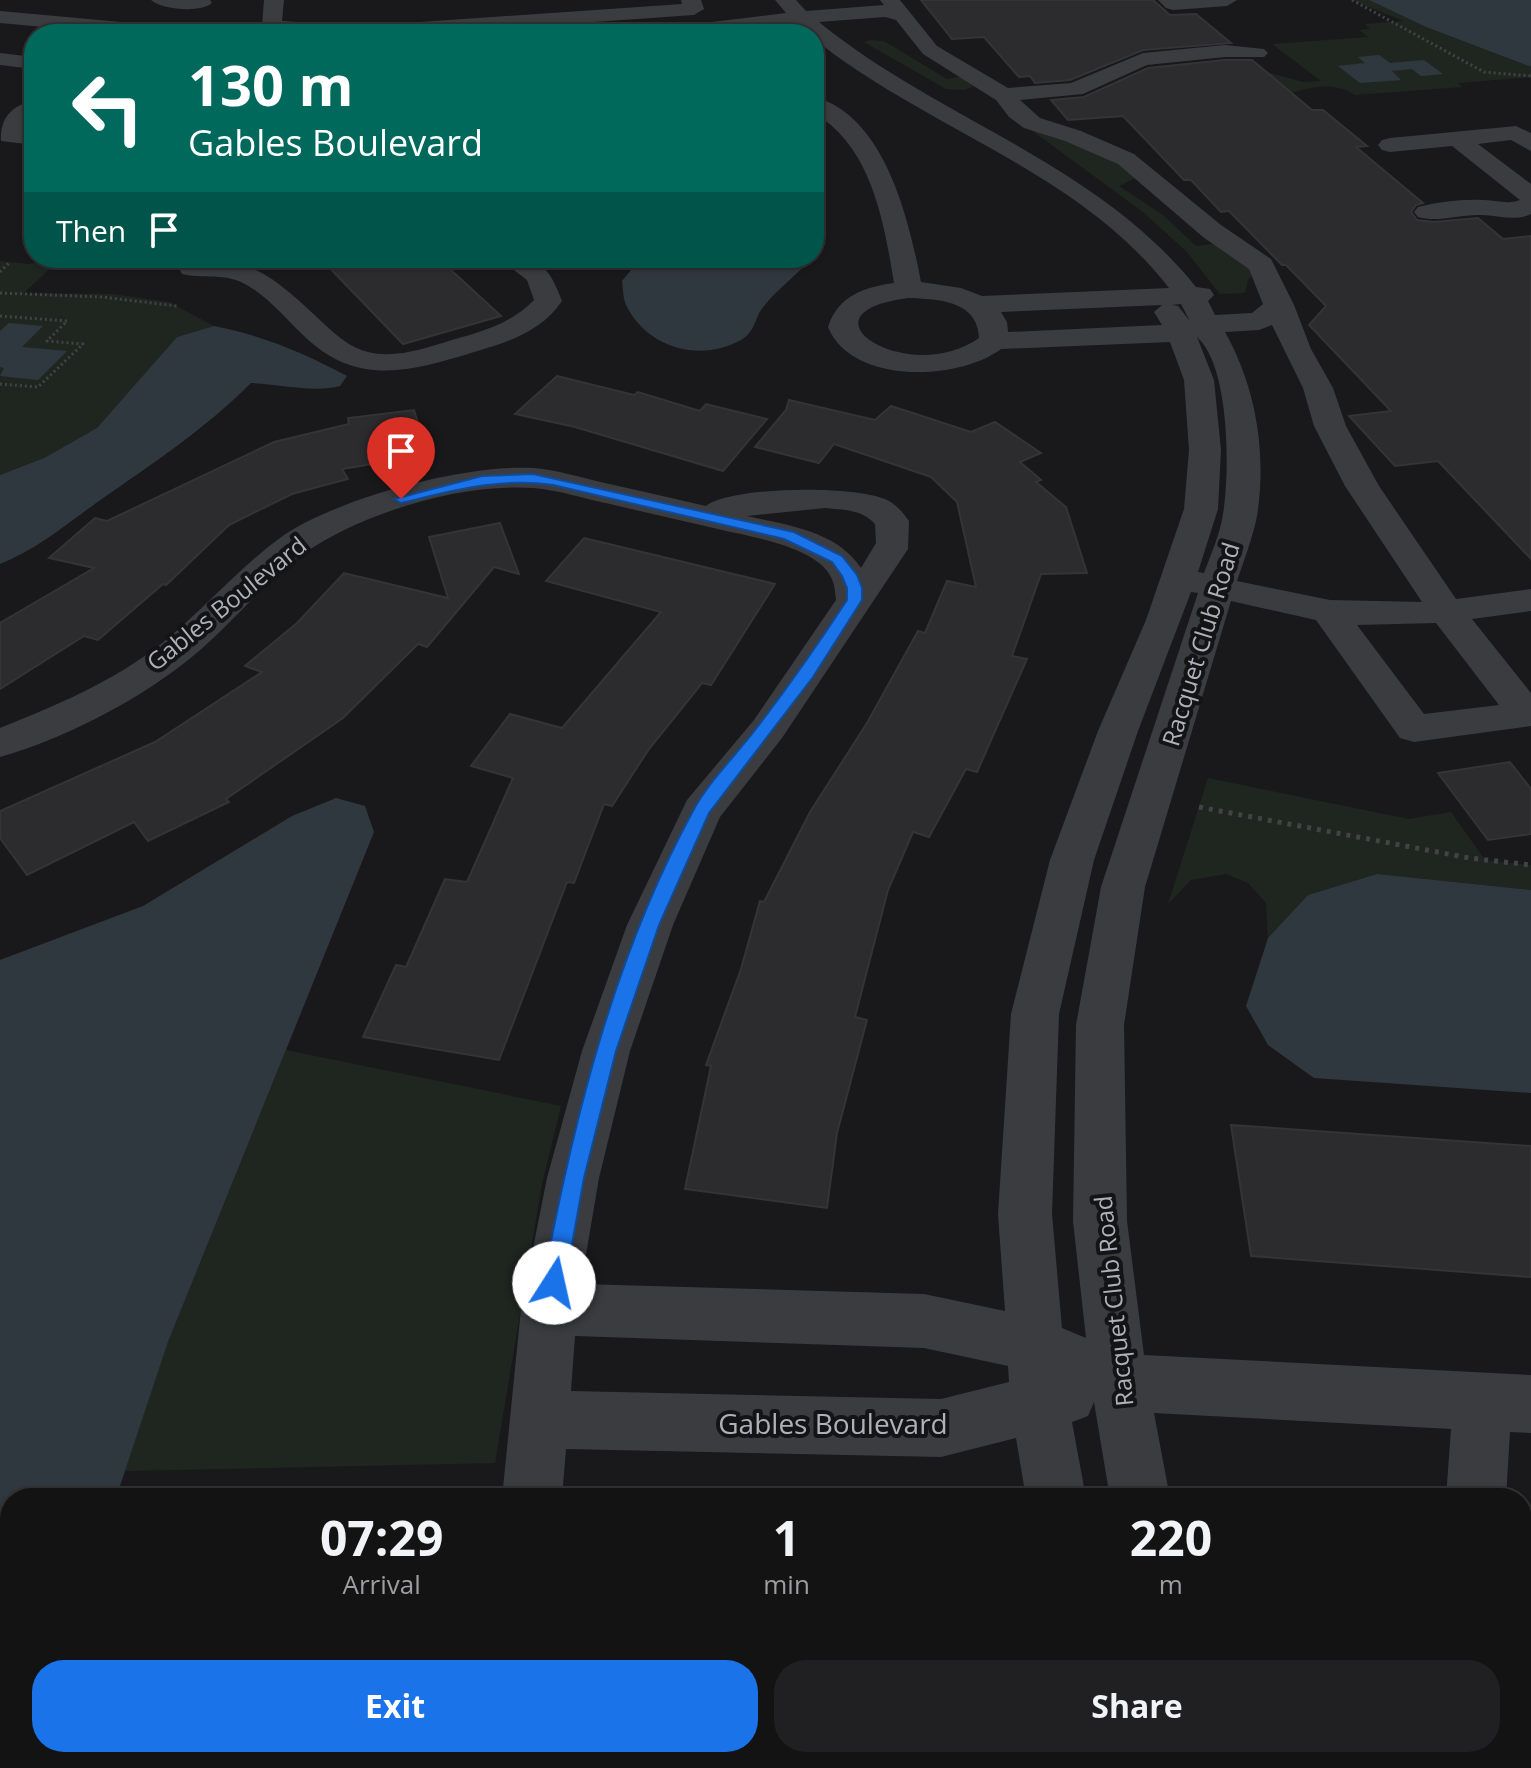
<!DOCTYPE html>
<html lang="en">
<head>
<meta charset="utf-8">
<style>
	body { margin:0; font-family:"Open Sans",sans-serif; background:#202022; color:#f1f3f6; height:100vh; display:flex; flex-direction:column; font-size:30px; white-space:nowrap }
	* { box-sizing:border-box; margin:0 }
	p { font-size:26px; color:#9d9ea0 }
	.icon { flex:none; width:44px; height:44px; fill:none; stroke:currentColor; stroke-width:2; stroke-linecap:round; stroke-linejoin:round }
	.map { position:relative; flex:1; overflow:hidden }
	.details { position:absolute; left:0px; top:1488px; width:1532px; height:280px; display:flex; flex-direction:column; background:#131314; border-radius:32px 32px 0 0; box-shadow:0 2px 6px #0004,0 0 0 2px #323234 }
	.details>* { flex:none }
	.hud { position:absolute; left:24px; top:24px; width:800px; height:244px; border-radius:32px; box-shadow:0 2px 6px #0004,0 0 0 2px #323234; background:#00695c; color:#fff; overflow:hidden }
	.pin { position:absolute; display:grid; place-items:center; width:68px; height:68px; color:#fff; margin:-82px -34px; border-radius:50% 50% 50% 0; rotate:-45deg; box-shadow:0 0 8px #0007 }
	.pin .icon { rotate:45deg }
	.me { position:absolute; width:88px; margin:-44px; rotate:10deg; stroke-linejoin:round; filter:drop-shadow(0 0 6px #0008) }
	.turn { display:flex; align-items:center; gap:28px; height:168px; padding:0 32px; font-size:36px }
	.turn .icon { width:104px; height:104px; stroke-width:2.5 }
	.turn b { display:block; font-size:56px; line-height:68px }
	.then { display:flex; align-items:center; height:76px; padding:0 32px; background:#0003; gap:16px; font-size:30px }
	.eta { display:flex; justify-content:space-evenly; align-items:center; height:136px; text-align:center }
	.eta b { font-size:48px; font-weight:700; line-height:56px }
	.primary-button { display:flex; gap:16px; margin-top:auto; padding:16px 32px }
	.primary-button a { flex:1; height:92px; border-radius:32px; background:#1a73e8; color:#fff; font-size:32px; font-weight:700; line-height:92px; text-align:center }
	.primary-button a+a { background:#202022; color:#f1f3f6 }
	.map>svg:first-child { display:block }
	.green { fill:#1f2620 }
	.water { fill:#30383f }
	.building { fill:#2c2c2f; stroke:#343437; stroke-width:2 }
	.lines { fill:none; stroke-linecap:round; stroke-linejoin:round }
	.path-far1 { stroke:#414347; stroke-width:3; stroke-dasharray:2 3; stroke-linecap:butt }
	.path { stroke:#414347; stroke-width:5; stroke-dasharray:4 6; stroke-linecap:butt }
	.minor { fill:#3b3c40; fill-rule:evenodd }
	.route { fill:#1a73e8; stroke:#114b97; stroke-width:2 }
	.labels { text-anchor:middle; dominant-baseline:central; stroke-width:8; stroke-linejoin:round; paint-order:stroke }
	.street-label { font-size:24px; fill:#adb1ba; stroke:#141416 }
	.near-street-label { font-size:28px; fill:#adb1ba; stroke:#141416 }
</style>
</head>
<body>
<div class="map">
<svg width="1531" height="1768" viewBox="0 0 1531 1768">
	<rect width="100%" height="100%" fill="#19191b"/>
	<g class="green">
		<path d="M1352,0H1369L1426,27L1531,67V77L1458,83L1462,87L1355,95C1335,82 1313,86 1291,93L1266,72L1303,82L1321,81L1272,44L1368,37L1359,30L1370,29L1365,24L1403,21Z"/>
		<path d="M871,40L884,41L947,79L961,76L977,85L964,90L946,89L864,42Z"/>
		<path d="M1027,127L1101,150L1141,175L1119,186L1163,215L1196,246L1227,242L1261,265L1248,280L1245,293L1220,294L1186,251L1143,212Z"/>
		<path d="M61,258L24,293L112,294L169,302L214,326L177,337L97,428L44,458L0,475V261L28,264Z"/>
		<path d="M1208,778L1409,819L1451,812L1485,860L1531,865V890L1377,874L1308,895L1268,938L1266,903L1248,883L1226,874L1191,880L1168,904Z"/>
		<path d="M286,1050L561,1106L542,1184L495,1463L125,1471L168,1342Z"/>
	</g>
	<g class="water">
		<path d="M1369,0H1531V67L1426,27Z"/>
		<path d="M1379,55L1390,63L1424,60L1443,74L1421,76L1412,69L1392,71L1401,80L1360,83L1338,66L1365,63L1358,57Z"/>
		<path d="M641,258H811C797,276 778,288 764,306C754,318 756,331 741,340C700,363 647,348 626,305C623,298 623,288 622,281Z"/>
		<path d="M9,323L43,326L22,347L67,351L38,380L0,376L4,368L0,367V331Z"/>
		<path d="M214,326C262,335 304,353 347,376L340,386C316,393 278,384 251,383C205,429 152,464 99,501C68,523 36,550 0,564V475L44,458L97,428L177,337Z"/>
		<path d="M336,798L365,806L374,832L168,1342L116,1498H10V1659L0,1667V960L143,906L292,816Z"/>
		<path d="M1377,874L1531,890V1093L1314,1078L1268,1045L1246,1006L1268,938L1308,895Z"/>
	</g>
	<g class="building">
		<path d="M921,0H1153L1170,15L1196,14L1231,43L1143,50L1070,80L1035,83L1030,76L1019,77L984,37L952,39Z"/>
		<path d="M1225,60H1252L1312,110H1323L1367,146L1356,147L1423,203L1416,205L1411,212L1417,220L1434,222L1478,218L1503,239L1531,236V559L1438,461L1395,466L1349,416L1391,411L1309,325L1326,306L1286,265H1282L1229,211L1221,212L1191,180H1184L1123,116L1068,120L1051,100L1084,97L1148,68Z"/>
		<path d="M320,258H438L501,316L403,344Z"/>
		<path d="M557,376L634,395L638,392L700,411L706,404L767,419L723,471L575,427L515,414Z"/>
		<path d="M789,400L875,420L891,406L971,432L995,422L1041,453L1020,462L1041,480L1036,482L1066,507L1087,573L1041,574L1012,656L1027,659L977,772L966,769L929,837L913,832L888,890L855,1017L867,1020L837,1133L827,1208L685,1189L711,1066L706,1065L741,969L760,901L764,902L810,812L867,723L918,631L925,633L947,581L976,587L957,502L931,477L834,444L819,463L755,447L786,410Z"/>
		<path d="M414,410L428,455L342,469L348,479L292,494L229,525L166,585L163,584L98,640L84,636L0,689V623L94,568L49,558L95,518L107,521L274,442L349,424L348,418Z"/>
		<path d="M500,523L519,574L494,567L427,647L418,644L343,718L226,799L229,802L148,841L134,822L27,875L0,838V811L155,742L262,672L245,666L297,623L344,573L448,598L429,537Z"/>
		<path d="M584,538L775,584L711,685L702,683L649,749L612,806L604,804L574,883L567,882L499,1060L363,1037L396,965L406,967L445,879L467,882L513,778L471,766L510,714L562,728L661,612L546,581Z"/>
		<path d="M1510,762L1531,789V834L1488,840L1438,773Z"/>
		<path d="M1231,1125L1531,1146V1277L1251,1256Z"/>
	</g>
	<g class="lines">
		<g class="path-far1">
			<path d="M1352,0L1484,72L1531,76"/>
			<path d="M0,272L10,262"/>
			<path d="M0,293L102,297L177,306"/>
			<path d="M0,316L67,321L47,341L83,344L38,387L0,384"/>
		</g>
		<path class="path" d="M1199,807L1469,858L1531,865"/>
		<g class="minor">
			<path d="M151,0H210L212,3C201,13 162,10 151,0Z"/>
			<path d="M264,0H284L282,21L362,26L682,4L681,0H701L704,9L694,15L421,34H300L265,30L262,26Z"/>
			<path d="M775,0H796L806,11L884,5L880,0H900L937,46L1008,88L1071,83L1143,53L1225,45L1264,49L1268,53L1264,57H1225L1147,65L1083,94L1020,100L1040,118L1081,131L1134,154L1221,225L1271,259L1294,305L1311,349L1333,388L1346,426L1379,486L1456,599L1531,589V611L1472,619L1531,693V726L1414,742L1400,738L1316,620L1231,601L1145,887L1124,1025L1127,1221L1144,1355L1531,1375V1433L1510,1432L1506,1498H1446L1451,1429L1154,1413L1170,1498H1110L1094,1402L1088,1416L1072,1422L1086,1498H1026L1016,1438L941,1457L566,1449L562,1498H502L521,1309L547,1178L582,1051L627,925L687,800L754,720L836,600C835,594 835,587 833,582C823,548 752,537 722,530C685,521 647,513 610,504C585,499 559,490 533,488C459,483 352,515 294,561C254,593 223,634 183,664C131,704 63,739 0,757V728C55,706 114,681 161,644C204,610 239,567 284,535C341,497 466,464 534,468C558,470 582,478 605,483C639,491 673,498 706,506C732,486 856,485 887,500C896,504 904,514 909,521L908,549L782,738L720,817L673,925L630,1051L599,1178L581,1284L924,1294L1005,1311L998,1214L1011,1014L1050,860L1098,731L1146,620L1184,509L1189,450L1184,380L1170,342L1001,349C959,381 851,385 828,327C838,296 864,287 894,283C884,222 872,147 814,113V97C885,115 909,220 921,282L961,288L982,296L1169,288C1073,164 906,123 797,24L711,34H651L661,28L786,13ZM885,17L896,20L923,54L996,100L1009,117L1024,128L1065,141L1118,164L1203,237L1249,269L1263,304L1252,313L1215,315L1208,301L1214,295L1210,289L1196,287C1096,162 939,120 819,22ZM908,298C939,299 978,301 979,338C908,388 791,313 908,298ZM1181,304L1182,306L1190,321L1178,306L1172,305ZM1162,305L1154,312L1162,325L1008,332L1007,322L1001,312ZM1272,325L1303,388L1314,426L1345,486L1422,602L1330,600L1237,581C1244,560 1253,537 1257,516C1267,453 1256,387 1225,332L1259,330ZM1197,337C1230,366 1230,472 1223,514C1220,534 1211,554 1204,573L1198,572L1218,509L1221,450L1214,380ZM825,508C844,510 861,509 875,524L876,543L861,568C837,531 787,525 747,516ZM1191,592L1198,593L1101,887L1076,1025L1073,1221L1086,1338L1062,1328L1052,1214L1059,1014L1094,860L1138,731ZM1436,623L1499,705L1424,714L1357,625ZM575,1336L924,1348L1008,1366L1009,1382L941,1399L571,1391Z"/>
			<path d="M1158,0H1237L1227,6L1173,10L1166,8Z"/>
			<path d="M0,11L188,28L198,34H120L0,23Z"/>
			<path d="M0,53L34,57V69L0,65Z"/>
			<path d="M34,100V114L27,120L22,130L34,131V145L1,141C0,117 12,106 34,100Z"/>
			<path d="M1516,126L1531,133V151L1511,140L1478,144L1531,184V214C1514,222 1499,215 1481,215C1460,214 1439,223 1418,217L1414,212L1418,207C1438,202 1462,199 1482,200C1495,200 1508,205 1520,200L1452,146L1390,152L1382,150L1378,145L1382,140L1390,138Z"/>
			<path d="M498,258C539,258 547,262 562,301C541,332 508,342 474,352C409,372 356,387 303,335C284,317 267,295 243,283C224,273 202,279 182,274L179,268L182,262C244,247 282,284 322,322C335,334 350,348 368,352C395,359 426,348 452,340C482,332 512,323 534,300L527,280Z"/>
			<rect x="482" y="1758" width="68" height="10"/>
			<path d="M1078,1758H1146L1149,1768H1081Z"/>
			<path d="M1172,1758H1240L1243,1768H1175Z"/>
			<path d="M1428,1758H1496L1495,1768H1427Z"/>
		</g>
	</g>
	<path class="route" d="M533,474L794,532L842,556L857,575L862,588V600L813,677L709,813L659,925L616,1051L584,1178L565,1283L562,1290L554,1293L546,1290L543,1283C573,1121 614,956 693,811C708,783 733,758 752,734C786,690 817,646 847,600V588L842,576L832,562L784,539L553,485C500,477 452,491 401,503L394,499L482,476Z"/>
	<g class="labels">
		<g class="street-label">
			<text transform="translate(226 603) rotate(-39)">Gables Boulevard</text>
			<text transform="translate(1200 644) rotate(-73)">Racquet Club Road</text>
			<text transform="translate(1113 1301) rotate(-96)">Racquet Club Road</text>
		</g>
		<g class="near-street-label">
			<text x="833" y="1423">Gables Boulevard</text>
		</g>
	</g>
</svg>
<div class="pin" style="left:401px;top:499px;background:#d93025"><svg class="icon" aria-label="arrive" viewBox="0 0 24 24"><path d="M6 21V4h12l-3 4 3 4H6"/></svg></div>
<svg class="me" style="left:554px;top:1283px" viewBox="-20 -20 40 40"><circle r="19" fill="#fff"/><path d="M0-13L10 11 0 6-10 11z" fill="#1a73e8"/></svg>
<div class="hud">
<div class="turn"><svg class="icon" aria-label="left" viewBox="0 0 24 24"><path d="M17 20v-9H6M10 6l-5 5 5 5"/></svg><div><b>130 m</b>Gables Boulevard</div></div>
<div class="then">Then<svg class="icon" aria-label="arrive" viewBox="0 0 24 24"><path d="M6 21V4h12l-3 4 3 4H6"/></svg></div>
</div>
<section class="details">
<div class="eta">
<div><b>07:29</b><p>Arrival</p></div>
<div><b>1</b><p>min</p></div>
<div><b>220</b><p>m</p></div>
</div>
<div class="primary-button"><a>Exit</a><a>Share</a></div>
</section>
</div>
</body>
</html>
